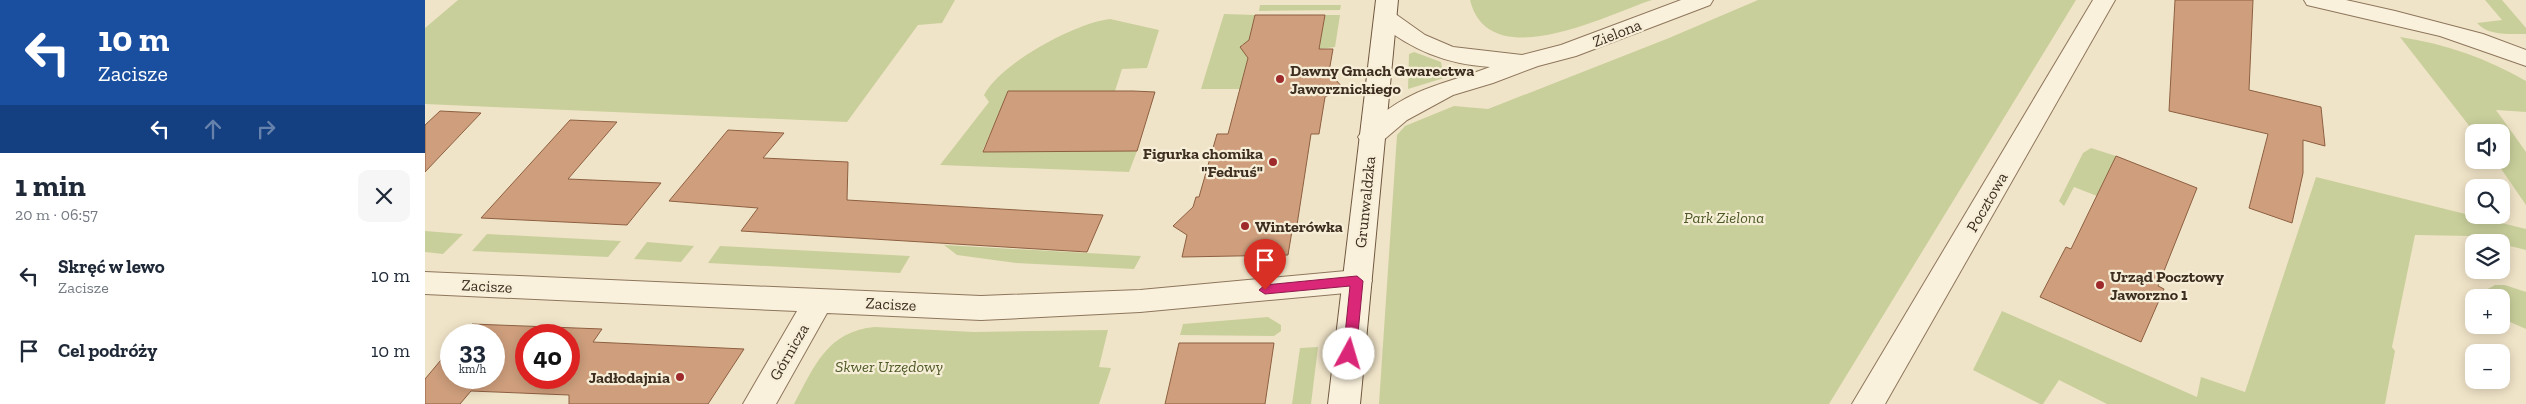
<!DOCTYPE html>
<html lang="pl">
<head>
<meta charset="utf-8">
<style>
	body { margin:0; font-family:"Zilla Slab",serif; background:#f6f6f7; color:#1f2937; height:100vh; display:flex; flex-direction:column; font-size:19px; white-space:nowrap }
	* { box-sizing:border-box; margin:0 }
	p { font-size:16px; color:#747a83 }
	.icon { flex:none; width:28px; height:28px; fill:none; stroke:currentColor; stroke-width:2; stroke-linecap:round; stroke-linejoin:round }
	.map { position:relative; flex:1; overflow:hidden }
	.sheet { display:flex; flex-direction:column; background:#fff; width:425px }
	.sheet>* { flex:none }
	.banner { background:#1a4fa0; color:#fff; overflow:hidden }
	.tools { position:absolute; left:2040px; top:124px; display:grid; gap:10px }
	.tools a { display:grid; place-items:center; width:45px; height:45px; border-radius:10px; background:#fff; box-shadow:0 2px 12px #0003; font-size:25px }
	.speed { position:absolute; left:15px; top:324px; display:flex; gap:10px; font-size:25px; font-weight:700; text-align:center }
	.speed>* { display:grid; place-content:center; width:65px; height:65px; border-radius:50%; background:#fff; box-shadow:0 2px 12px #0003; line-height:1 }
	.speed small { font-size:12px; font-weight:400 }
	.speed .limit { border:8px solid #d22; background:#fff; color:#111 }
	.pin { position:absolute; display:grid; place-items:center; width:42px; height:42px; color:#fff; margin:-51px -21px; border-radius:50% 50% 50% 0; rotate:-45deg; box-shadow:0 0 5px #0007 }
	.pin .icon { rotate:45deg }
	.me { position:absolute; width:55px; margin:-28px; rotate:6deg; stroke-linejoin:round; filter:drop-shadow(0 0 4px #0008) }
	.turn { display:flex; align-items:center; gap:18px; height:105px; padding:0 15px; font-size:22px }
	.turn .icon { width:65px; height:65px; stroke-width:2.5 }
	.turn b { display:block; font-size:35px; line-height:42px }
	.lanes { display:flex; align-items:center; height:48px; padding:0 15px; background:#0003; justify-content:center; gap:25px; direction:ltr }
	.lanes .off { opacity:.35 }
	.round { display:grid; place-items:center; flex:none; width:52px; height:52px; border-radius:10px; background:#f6f6f7 }
	.head { display:flex; align-items:center; justify-content:space-between; height:85px; padding:0 15px }
	h1 { font-size:30px; font-weight:800; line-height:38px }
	ul { padding:0; list-style:none }
	li { display:flex; align-items:center; gap:15px; height:75px; padding:0 15px }
	li div { flex:1 }
	li b { display:block; font-size:19px }
	li em { font-style:normal }
	main { display:flex; flex:1; min-height:0 }
	.map>svg:first-child { display:block }
	.green { fill:#c9cf9b }
	.building { fill:#cf9f7d; stroke:#8d5f41; fill-rule:evenodd }
	.lines { fill:none; stroke-linecap:round; stroke-linejoin:round }
	.street-casing { stroke:#8d765c; stroke-width:2 }
	.secondary-casing { stroke:#6f573f; stroke-width:2 }
	.street { fill:#faf1dc; fill-rule:evenodd }
	.secondary { fill:#faf1dc; fill-rule:evenodd }
	.route { fill:#db2777; stroke:#8e194d }
	.poi-dot { fill:#9e2a2b; stroke:#f7eed8; stroke-width:2 }
	.labels { text-anchor:middle; dominant-baseline:central; stroke-width:4.5; stroke-linejoin:round; paint-order:stroke }
	.street-label { font-size:16px; fill:#3d2e20; stroke:#f7eed8 }
	.poi-label { font-size:16px; font-weight:bold; fill:#3d2e20; stroke:#f7eed8; text-anchor:start }
	.park-label { font-size:16px; font-style:italic; fill:#4d5a26; stroke:#f7eed8 }
</style>
</head>
<body>
<main>
<section class="sheet">
<div class="banner">
<div class="turn"><svg class="icon" aria-label="left" viewBox="0 0 24 24"><path d="M17 20v-9H6M10 6l-5 5 5 5"/></svg><div><b>10 m</b>Zacisze</div></div>
<div class="lanes"><svg class="icon" aria-label="left" viewBox="0 0 24 24"><path d="M17 20v-9H6M10 6l-5 5 5 5"/></svg><svg class="icon off" aria-label="ahead" viewBox="0 0 24 24"><path d="M12 20V5M6 11l6-6 6 6"/></svg><svg class="icon off" aria-label="right" viewBox="0 0 24 24"><path d="M7 20v-9h11M14 6l5 5-5 5"/></svg></div>
</div>
<div class="head"><div><h1>1 min</h1><p>20 m · 06:57</p></div><a class="round"><svg class="icon" aria-label="close" viewBox="0 0 24 24"><path d="M6 6l12 12M18 6L6 18"/></svg></a></div>
<ul>
<li><svg class="icon" aria-label="left" viewBox="0 0 24 24"><path d="M17 20v-9H6M10 6l-5 5 5 5"/></svg><div><b>Skręć w lewo</b><p>Zacisze</p></div><em>10 m</em></li>
<li><svg class="icon" aria-label="arrive" viewBox="0 0 24 24"><path d="M6 21V4h12l-3 4 3 4H6"/></svg><div><b>Cel podróży</b></div><em>10 m</em></li>
</ul>
</section>
<div class="map">
<svg width="2101" height="404" viewBox="0 0 2101 404">
	<rect width="100%" height="100%" fill="#f0e4c8"/>
	<g class="green">
		<path d="M33,0H530L517,23L493,25L422,122L0,104V28Z"/>
		<path d="M1045,0H1227C1183,14 1064,77 1045,0Z"/>
		<path d="M1333,0H1651L1404,404H954L972,135L980,126L1029,106L1063,109L1244,38Z"/>
		<path d="M2060,0H2077L2101,28V34C2085,34 2063,36 2052,23L2077,20Z"/>
		<path d="M835,5H916L915,10L834,11Z"/>
		<path d="M799,14L831,15L826,31L829,34L825,44H817L816,48L826,49L816,89H776Z"/>
		<path d="M900,15H915L910,47L894,49Z"/>
		<path d="M685,19L734,30L722,68L697,69L690,91H584L558,150L712,151L704,172L515,165L564,102L559,95C576,63 650,23 685,19Z"/>
		<path d="M1975,37C2021,44 2061,58 2101,81V112L2071,110L2101,152V205L2070,160H2076V132H2049Z"/>
		<path d="M989,52L1016,62L1019,78L983,89L984,54Z"/>
		<path d="M1666,148L1691,156L1672,196L1649,187L1639,206L1634,201L1658,153Z"/>
		<path d="M1891,177L2101,229V250L2045,236L1990,235L1967,347L1970,351L1960,404H1682L1634,380L1618,404H1615L1548,370L1577,311L1772,397L1776,377L1820,392Z"/>
		<path d="M0,231L38,234L18,254L0,252Z"/>
		<path d="M62,234L196,241L183,257L47,251Z"/>
		<path d="M222,242L269,246L256,262L209,259Z"/>
		<path d="M519,245L716,256L709,269L591,263L532,255Z"/>
		<path d="M295,246L485,256L475,273L283,263Z"/>
		<path d="M2070,285H2080L2101,292V329L2076,318V298L2058,297L2059,291Z"/>
		<path d="M843,317L856,325V331L849,336L755,335L758,324Z"/>
		<path d="M450,327L549,332L683,330L674,367L686,368L674,404H369C389,367 402,331 450,327Z"/>
		<path d="M893,347L886,404H867L875,348Z"/>
	</g>
	<g class="building">
		<path d="M1750,0H1828L1824,90L1896,107L1900,146L1878,140V173L1867,223L1824,208L1843,134L1744,111Z"/>
		<path d="M830,15H900L894,49H908L904,72L918,88L900,97L894,134H886L872,225H868L863,255L757,257L762,235L748,226L768,207L771,197H774L792,134H803L823,58L815,47L824,40Z"/>
		<path d="M583,91H708L730,92L712,151L558,152Z"/>
		<path d="M15,111L56,113L0,172V125Z"/>
		<path d="M145,120L192,122L143,179L236,183L202,225L56,218Z"/>
		<path d="M303,130L359,133L338,158L423,162L422,200L678,215L662,252L316,231L333,208L244,201Z"/>
		<path d="M1691,156L1772,188L1733,286L1739,289L1716,342L1615,297L1641,247L1646,249Z"/>
		<path d="M47,324L177,329L168,342L319,349L283,404H144V395L46,391L35,404H0V379L26,348V378H69V335H37ZM101,335H144V378H101Z"/>
		<path d="M754,343H849L840,404H740Z"/>
	</g>
	<g class="lines">
		<defs>
			<g id="street">
				<path d="M1256,0H1288L1285,5L1151,56L1113,66L1068,83L1028,95L982,120L955,143L946,146L937,143L933,137C938,129 945,124 952,118C991,86 1021,84 1065,67C1021,64 987,50 953,23L949,18L953,13L961,11L969,13L1000,35L1028,47L1097,55L1136,45Z"/>
				<path d="M1668,0H1690L1460,404H1427Z"/>
				<path d="M1879,0H1921L1970,11L2058,34L2101,50V66L2015,36L1882,5Z"/>
				<path d="M932,270L942,273L947,281L942,289L932,292L715,312L556,320L402,313L351,404H318L372,311L0,294V272L556,296L715,290Z"/>
			</g>
			<path id="secondary" d="M951,0H973L935,404H903Z"/>
		</defs>
		<use href="#street" class="street-casing"/>
		<use href="#secondary" class="secondary-casing"/>
		<use href="#street" class="street"/>
		<use href="#secondary" class="secondary"/>
	</g>
	<path class="route" d="M932,276L938,281L931,354L924,360L918,354L925,286L840,294L834,290L840,285Z"/>
	<g class="poi-dot">
		<circle cx="855" cy="79" r="5"/>
		<circle cx="848" cy="162" r="5"/>
		<circle cx="820" cy="226" r="5"/>
		<circle cx="1675" cy="285" r="5"/>
		<circle cx="255" cy="377" r="5"/>
	</g>
	<g class="labels">
		<g class="street-label">
			<text transform="translate(1192 33) rotate(-21)">Zielona</text>
			<text transform="translate(940 202) rotate(-84)">Grunwaldzka</text>
			<text transform="translate(1562 202) rotate(-60)">Pocztowa</text>
			<text transform="translate(62 286) rotate(3)">Zacisze</text>
			<text transform="translate(466 304) rotate(3)">Zacisze</text>
			<text transform="translate(364 352) rotate(-60)">Górnicza</text>
		</g>
		<g class="poi-label">
			<text x="865" y="70">Dawny Gmach Gwarectwa<tspan x="865" dy="18">Jaworznickiego</tspan></text>
			<text x="838" y="153" text-anchor="end">Figurka chomika<tspan x="838" dy="18">"Fedruś"</tspan></text>
			<text x="830" y="226">Winterówka</text>
			<text x="1685" y="276">Urząd Pocztowy<tspan x="1685" dy="18">Jaworzno 1</tspan></text>
			<text x="245" y="377" text-anchor="end">Jadłodajnia</text>
		</g>
		<g class="park-label">
			<text x="1299" y="217">Park Zielona</text>
			<text x="464" y="366">Skwer Urzędowy</text>
		</g>
	</g>
</svg>
<div class="tools">
<a><svg class="icon" aria-label="sound" viewBox="0 0 24 24"><path d="M4 9h4l5-4v14l-5-4H4zM17 9q2 3 0 6"/></svg></a>
<a><svg class="icon" aria-label="search" viewBox="0 0 24 24"><circle cx="10" cy="10" r="6"/><path d="M15 15l6 6"/></svg></a>
<a><svg class="icon" aria-label="layers" viewBox="0 0 24 24"><path d="M12 4l9 5-9 5-9-5zM3 14l9 5 9-5"/></svg></a>
<a>+</a>
<a>−</a>
</div>
<div class="speed"><div>33<small>km/h</small></div><div class="limit">40</div></div>
<div class="pin" style="left:840px;top:290px;background:#d93025"><svg class="icon" aria-label="arrive" viewBox="0 0 24 24"><path d="M6 21V4h12l-3 4 3 4H6"/></svg></div>
<svg class="me" style="left:924px;top:354px" viewBox="-20 -20 40 40"><circle r="19" fill="#fff"/><path d="M0-13L10 11 0 6-10 11z" fill="#db2777"/></svg>
</div>
</main>
</body>
</html>
